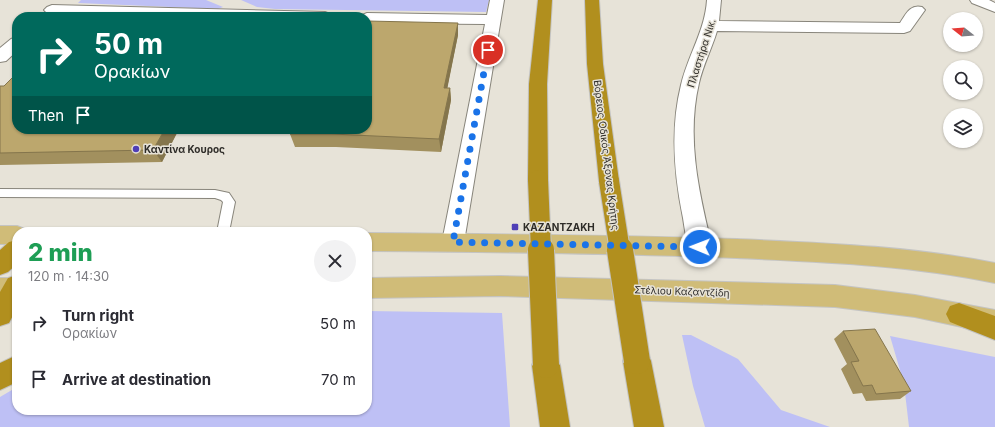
<!DOCTYPE html>
<html lang="en">
<head>
<meta charset="utf-8">
<style>
	body { margin:0; font-family:Inter,sans-serif; background:#f2f2f3; color:#2b2b33; height:100vh; display:flex; flex-direction:column; font-size:15px; white-space:nowrap }
	* { box-sizing:border-box; margin:0 }
	p { font-size:13px; color:#7c7c81 }
	.icon { flex:none; width:22px; height:22px; fill:none; stroke:currentColor; stroke-width:2; stroke-linecap:round; stroke-linejoin:round }
	.map { position:relative; flex:1; overflow:hidden }
	.drawer { position:absolute; left:12px; top:227px; width:360px; height:188px; display:flex; flex-direction:column; background:#fff; border-radius:16px; box-shadow:0 1px 3px #0004 }
	.drawer>* { flex:none }
	.guide { position:absolute; left:12px; top:12px; width:360px; height:122px; border-radius:16px; box-shadow:0 1px 3px #0004; background:#00695c; color:#fff; overflow:hidden }
	.needle { width:26px; rotate:287deg }
	.controls { position:absolute; left:943px; top:12px; display:grid; gap:8px }
	.controls a { display:grid; place-items:center; width:40px; height:40px; border-radius:50%; background:#fff; box-shadow:0 1px 3px #0004; font-size:20px }
	.pin { position:absolute; display:grid; place-items:center; width:34px; height:34px; color:#fff; margin:-17px; border:2px solid #fff; border-radius:50%; box-shadow:0 1px 4px #0007 }
	.me { position:absolute; width:44px; margin:-22px; rotate:271deg; stroke-linejoin:round; filter:drop-shadow(0 0 3px #0008) }
	.turn { display:flex; align-items:center; gap:14px; height:84px; padding:0 16px; font-size:18px }
	.turn .icon { width:52px; height:52px; stroke-width:2.5 }
	.turn b { display:block; font-size:28px; line-height:34px }
	.then { display:flex; align-items:center; height:38px; padding:0 16px; background:#0003; gap:8px; font-size:15px }
	.round { display:grid; place-items:center; flex:none; width:42px; height:42px; border-radius:21px; background:#f2f2f3 }
	.head { display:flex; align-items:center; justify-content:space-between; height:68px; padding:0 16px }
	h1 { font-size:24px; font-weight:800; line-height:30px; color:#1e9e55 }
	ul { padding:0; list-style:none }
	li { display:flex; align-items:center; gap:12px; height:56px; padding:0 16px }
	li div { flex:1 }
	li b { display:block; font-size:15px }
	li em { font-style:normal }
	.map>svg:first-child { display:block }
	.green { fill:#bec0f5 }
	.lines { fill:none; stroke-linecap:round; stroke-linejoin:round }
	.service-casing { stroke:#88857b; stroke-width:2 }
	.minor-casing { stroke:#88857b; stroke-width:2 }
	.primary-casing { stroke:#c4c4c3; stroke-width:2 }
	.motorway-casing { stroke:#c4c4c3; stroke-width:2 }
	.service { fill:#fff; fill-rule:evenodd }
	.minor { fill:#fff; fill-rule:evenodd }
	.primary { fill:#d0bc78; fill-rule:evenodd }
	.motorway { fill:#b18f1e; fill-rule:evenodd }
	.motorway-bridge-far1-casing { stroke:#c4c4c3; stroke-width:22; stroke-linecap:butt }
	.motorway-bridge-casing { stroke:#c4c4c3; stroke-width:28; stroke-linecap:butt }
	.motorway-bridge-far1 { stroke:#b18f1e; stroke-width:20 }
	.motorway-bridge { stroke:#b18f1e; stroke-width:26 }
	.wall { fill:#a2905e }
	.shaded-wall { fill:#84754c }
	.building { fill:#bca76d; stroke:#84754c }
	.route { stroke:#1a73e8; stroke-width:7; stroke-dasharray:0 12.6 }
	.poi-dot { fill:#4f3fb6; stroke:#e7e3d8; stroke-width:1.5 }
	.labels { text-anchor:middle; dominant-baseline:central; stroke-width:3; stroke-linejoin:round; paint-order:stroke }
	.street-label { font-size:10px; fill:#2e2c28; stroke:#e7e3d8 }
	.poi-label { font-size:10px; font-weight:bold; fill:#2e2c28; stroke:#e7e3d8; text-anchor:start }
</style>
</head>
<body>
<div class="map">
<svg width="995" height="427" viewBox="0 0 995 427">
	<rect width="100%" height="100%" fill="#e7e3d8"/>
	<g class="green">
		<path d="M81,0H206L223,7L218,9L78,3Z"/>
		<path d="M241,0H489L486,12L275,9L257,7Z"/>
		<path d="M367,311L502,313L510,427H0V397L17,387V410H367Z"/>
		<path d="M682,335H691L738,359L781,410L830,427H705L693,386Z"/>
		<path d="M890,336L995,357V427H909L904,384Z"/>
	</g>
	<g class="lines">
		<defs>
			<path id="service" d="M0,189L215,190L229,193L235,202L229,232H217L223,202L221,200L215,198L0,197Z"/>
			<g id="minor">
				<path d="M490,0H504L464,242L461,248L453,251L445,248L442,242L485,24L367,23V17H360L362,15L367,13L487,15Z"/>
				<path d="M707,0H721L719,21L900,23C906,14 910,4 922,7L925,10L910,31L904,33L717,31C712,48 703,65 699,83C686,138 699,193 712,247L708,254L700,256L692,254C686,243 685,230 683,218C674,174 670,129 681,85C688,55 705,31 707,0Z"/>
				<path d="M970,0H989L995,3V12L972,3Z"/>
				<path d="M52,5L325,12L330,14L333,17H148L47,13L44,10L47,7Z"/>
				<path d="M17,37V51L6,61L0,62V48L11,39Z"/>
			</g>
			<g id="primary">
				<path d="M0,226H17L25,229L27,232H17V244H0Z"/>
				<path d="M367,233C490,234 614,235 737,239C823,243 910,246 995,263V283C910,265 824,262 737,258C614,253 490,252 367,251Z"/>
				<path d="M500,276L835,285L915,295L995,310V334L915,317L835,307L500,296L367,298V278Z"/>
				<path d="M0,278H17V300L0,298Z"/>
			</g>
			<g id="motorway">
				<path d="M538,0H552L547,84L548,180L545,185L538,188L531,185L528,180L529,84Z"/>
				<path d="M585,0H599L603,64L619,181L616,186L609,189L602,186L599,181L587,64Z"/>
				<path d="M17,240V264L8,272L0,275V250L9,242Z"/>
				<path d="M17,275V308L9,323L0,326V292L8,278Z"/>
				<path d="M959,303L995,316V340L950,322L946,314L950,306Z"/>
				<path d="M637,348L647,352L651,361L664,427H634L623,361L627,352Z"/>
				<path d="M546,352L556,356L560,365L570,427H540L532,365L536,356Z"/>
				<path d="M17,355V382L0,390V363Z"/>
			</g>
		</defs>
		<use href="#service" class="service-casing"/>
		<use href="#minor" class="minor-casing"/>
		<use href="#primary" class="primary-casing"/>
		<use href="#motorway" class="motorway-casing"/>
		<use href="#service" class="service"/>
		<use href="#minor" class="minor"/>
		<use href="#primary" class="primary"/>
		<use href="#motorway" class="motorway"/>
		<defs>
			<g id="motorway-bridge-far1">
				<path d="M538,180L541,251"/>
				<path d="M609,181L620,251"/>
			</g>
			<g id="motorway-bridge">
				<path d="M541,250L546,365"/>
				<path d="M620,250L637,361"/>
			</g>
		</defs>
		<use href="#motorway-bridge-far1" class="motorway-bridge-far1-casing"/>
		<use href="#motorway-bridge" class="motorway-bridge-casing"/>
		<use href="#motorway-bridge-far1" class="motorway-bridge-far1"/>
		<use href="#motorway-bridge" class="motorway-bridge"/>
	</g>
	<g class="wall">
		<path d="M458,23V35L447,88H450L451,100L441,152L336,147H295L290,134Z"/>
		<path d="M0,86H4L179,129L162,162L0,165Z"/>
		<path d="M843,331L911,391L900,399L866,401L862,393L853,394L841,369L847,364L834,339Z"/>
	</g>
	<g class="shaded-wall">
		<path d="M458,23V35L445,100L444,88Z"/>
		<path d="M450,88L451,100L441,152L439,139Z"/>
		<path d="M165,129H179L162,162L153,150Z"/>
	</g>
	<g class="building">
		<path d="M367,21L458,23L444,88H450L439,139L332,134H290V129H367Z"/>
		<path d="M17,73V129H165L153,150L0,153V86H4Z"/>
		<path d="M875,329L911,391L876,394L872,385L863,386L851,362L859,361L843,331Z"/>
	</g>
	<g class="lines">
		<path class="route" d="M488,50L453,242L700,247"/>
	</g>
	<g class="poi-dot">
		<circle cx="136" cy="149" r="4"/>
		<rect x="511" y="223" width="8" height="8" rx="2"/>
	</g>
	<g class="labels">
		<g class="street-label">
			<text transform="translate(701 53) rotate(-72)">Πλαστήρα Νικ.</text>
			<text transform="translate(607 155) rotate(83)">Βόρειος Οδικός Άξονας Κρήτης</text>
			<text transform="translate(682 291) rotate(2)">Στέλιου Καζαντζίδη</text>
		</g>
		<g class="poi-label">
			<text x="144" y="149">Καντίνα Κουρος</text>
			<text x="523" y="227">ΚΑΖΑΝΤΖΑΚΗ</text>
		</g>
	</g>
</svg>
<div class="controls">
<a><svg class="needle" viewBox="-14 -14 28 28"><path d="M0-13l5 13h-10z" fill="#e53935"/><path d="M0 13l5-13h-10z" fill="#7c7c81"/></svg></a>
<a><svg class="icon" aria-label="search" viewBox="0 0 24 24"><circle cx="10" cy="10" r="6"/><path d="M15 15l6 6"/></svg></a>
<a><svg class="icon" aria-label="layers" viewBox="0 0 24 24"><path d="M12 4l9 5-9 5-9-5zM3 14l9 5 9-5"/></svg></a>
</div>
<div class="pin" style="left:488px;top:50px;background:#d93025"><svg class="icon" aria-label="arrive" viewBox="0 0 24 24"><path d="M6 21V4h12l-3 4 3 4H6"/></svg></div>
<svg class="me" style="left:700px;top:247px" viewBox="-20 -20 40 40"><circle r="17" fill="#1a73e8" stroke="#fff" stroke-width="3"/><path d="M0-11L8 9 0 5-8 9z" fill="#fff"/></svg>
<div class="guide">
<div class="turn"><svg class="icon" aria-label="right" viewBox="0 0 24 24"><path d="M7 20v-9h11M14 6l5 5-5 5"/></svg><div><b>50 m</b>Ορακίων</div></div>
<div class="then">Then<svg class="icon" aria-label="arrive" viewBox="0 0 24 24"><path d="M6 21V4h12l-3 4 3 4H6"/></svg></div>
</div>
<section class="drawer">
<div class="head"><div><h1>2 min</h1><p>120 m · 14:30</p></div><a class="round"><svg class="icon" aria-label="close" viewBox="0 0 24 24"><path d="M6 6l12 12M18 6L6 18"/></svg></a></div>
<ul>
<li><svg class="icon" aria-label="right" viewBox="0 0 24 24"><path d="M7 20v-9h11M14 6l5 5-5 5"/></svg><div><b>Turn right</b><p>Ορακίων</p></div><em>50 m</em></li>
<li><svg class="icon" aria-label="arrive" viewBox="0 0 24 24"><path d="M6 21V4h12l-3 4 3 4H6"/></svg><div><b>Arrive at destination</b></div><em>70 m</em></li>
</ul>
</section>
</div>
</body>
</html>
